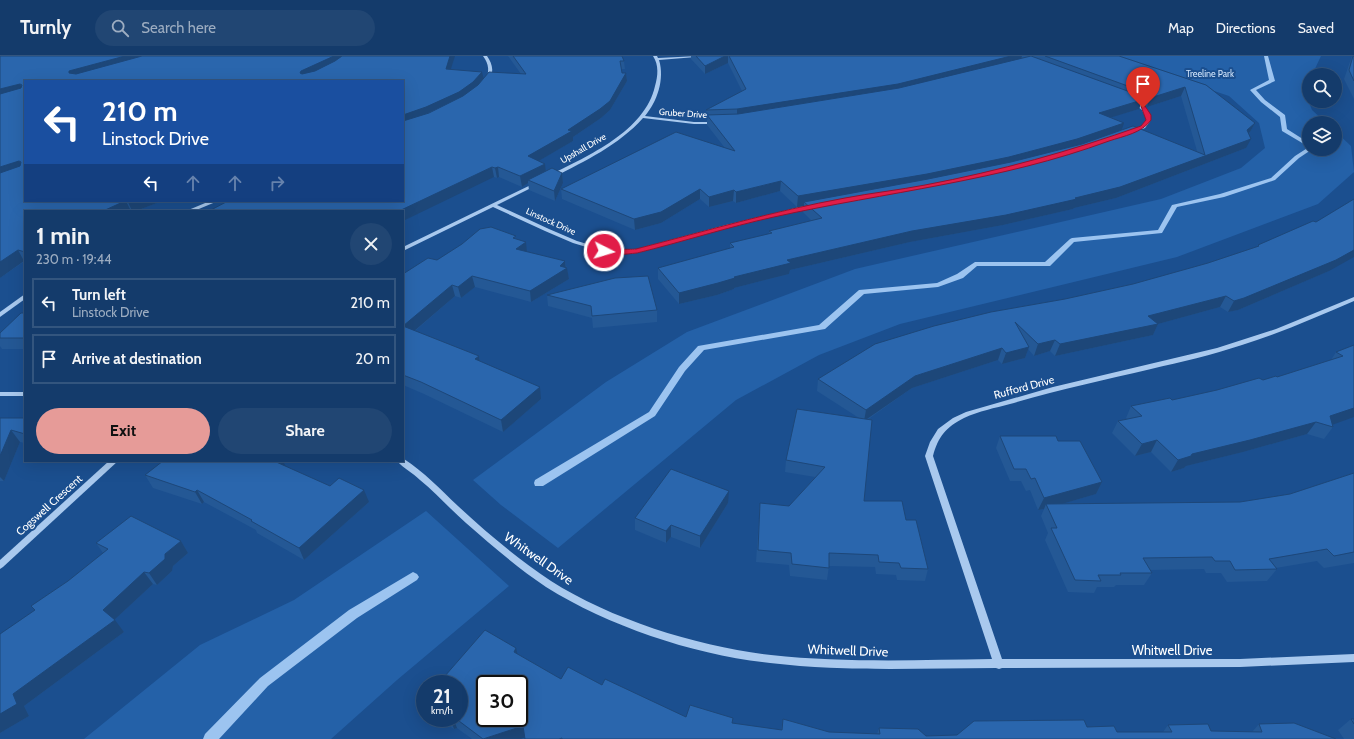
<!DOCTYPE html>
<html lang="en">
<head>
<meta charset="utf-8">
<style>
	body { margin:0; font-family:Cabin,sans-serif; background:#214673; color:#f1f3f6; height:100vh; display:flex; flex-direction:column; font-size:15px; white-space:nowrap }
	* { box-sizing:border-box; margin:0 }
	p { font-size:13px; color:#9dadc1 }
	.icon { flex:none; width:22px; height:22px; fill:none; stroke:currentColor; stroke-width:2; stroke-linecap:round; stroke-linejoin:round }
	.map { position:relative; flex:1; overflow:hidden }
	.drawer { position:absolute; left:24px; top:154px; width:380px; height:252px; display:flex; flex-direction:column; background:#143b6b; border-radius:0px; box-shadow:0 4px 16px #0002,0 0 0 1px #33557e }
	.drawer>* { flex:none }
	.guide { position:absolute; left:24px; top:24px; width:380px; height:122px; border-radius:0px; box-shadow:0 4px 16px #0002,0 0 0 1px #33557e; background:#1a4fa0; color:#fff; overflow:hidden }
	.tools { position:absolute; left:1302px; top:12px; display:grid; gap:8px }
	.tools a { display:grid; place-items:center; width:40px; height:40px; border-radius:50%; background:#143b6b; box-shadow:0 4px 16px #0002,0 0 0 1px #33557e; font-size:20px }
	.speed { position:absolute; left:416px; top:619px; display:flex; gap:8px; font-size:20px; font-weight:700; text-align:center }
	.speed>* { display:grid; place-content:center; width:52px; height:52px; border-radius:50%; background:#143b6b; box-shadow:0 4px 16px #0002,0 0 0 1px #33557e; line-height:1 }
	.speed small { font-size:10px; font-weight:400 }
	.speed .limit { border:2px solid #111; border-radius:6px; background:#fff; color:#111 }
	.pin { position:absolute; display:grid; place-items:center; width:34px; height:34px; color:#fff; margin:-41px -17px; border-radius:50% 50% 50% 0; rotate:-45deg; box-shadow:0 0 4px #0007 }
	.pin .icon { rotate:45deg }
	.me { position:absolute; width:44px; margin:-22px; rotate:95deg; stroke-linejoin:round; filter:drop-shadow(0 0 3px #0008) }
	.turn { display:flex; align-items:center; gap:14px; height:84px; padding:0 12px; font-size:18px }
	.turn .icon { width:52px; height:52px; stroke-width:2.5 }
	.turn b { display:block; font-size:28px; line-height:34px }
	.lanes { display:flex; align-items:center; height:38px; padding:0 12px; background:#0003; justify-content:center; gap:20px; direction:ltr }
	.lanes .off { opacity:.35 }
	.round { display:grid; place-items:center; flex:none; width:42px; height:42px; border-radius:21px; background:#214673 }
	.overview { display:flex; align-items:center; justify-content:space-between; height:68px; padding:0 12px }
	h1 { font-size:24px; font-weight:800; line-height:30px }
	.cta { display:flex; gap:8px; margin-top:auto; padding:8px 12px }
	.cta a { flex:1; height:46px; border-radius:24px; background:#e69b98; color:#111; font-size:16px; font-weight:800; line-height:46px; text-align:center }
	.cta a+a { background:#214673; color:#f1f3f6 }
	ul { padding:0; list-style:none }
	li { display:flex; align-items:center; gap:12px; height:50px; margin:0 8px 6px; padding:0 4px; border:2px solid #33557e; border-radius:0px }
	li div { flex:1 }
	li b { display:block; font-size:15px }
	li em { font-style:normal }
	header { display:flex; align-items:center; gap:24px; box-sizing:border-box; height:56px; padding:0 20px; background:#143b6b; border-bottom:1px solid #33557e }
	header strong { font-size:19px }
	nav { display:flex; gap:22px; margin-inline-start:auto; font-size:14px }
	.search { width:280px; height:36px; background:#214673; display:flex; align-items:center; gap:10px; box-sizing:border-box; padding:0 14px; border-radius:22px; color:#9dadc1; font-size:15px }
	.map>svg:first-child { display:block }
	.green { fill:#2461a8 }
	.lines { fill:none; stroke-linecap:round; stroke-linejoin:round }
	.stream { fill:#9cc4f0; fill-rule:evenodd }
	.minor { fill:#a9c9ee; fill-rule:evenodd }
	.wall { fill:#245895; fill-rule:evenodd }
	.shaded-wall { fill:#1d4779 }
	.building { fill:#2a66ad; stroke:#1d4779; fill-rule:evenodd }
	.route { fill:#e11d48; stroke:#92132f }
	.labels { text-anchor:middle; dominant-baseline:central; stroke-width:4; stroke-linejoin:round; paint-order:stroke }
	.far-park-label { font-size:9px; fill:#cfe3fa; stroke:#1b4f8f }
	.far-street-label { font-size:9px; fill:#fff; stroke:#1b4f8f }
	.street-label { font-size:11px; fill:#fff; stroke:#1b4f8f }
	.near-street-label { font-size:13px; fill:#fff; stroke:#1b4f8f }
</style>
</head>
<body>
<header>
<strong>Turnly</strong>
<div class="search"><svg class="icon" aria-label="search" viewBox="0 0 24 24"><circle cx="10" cy="10" r="6"/><path d="M15 15l6 6"/></svg>Search here</div>
<nav><a>Map</a><a>Directions</a><a>Saved</a></nav>
</header>
<div class="map">
<svg width="1354" height="683" viewBox="0 0 1354 683">
	<rect width="100%" height="100%" fill="#1b4f8f"/>
	<g class="green">
		<path d="M1110,0H1321L1312,19H1309V24L1304,34L1312,54L1326,67H1309V93H1335V75L1351,90L1354,116L1318,148L1177,201L900,268L819,299L736,344L558,492L501,449L473,424L606,326L687,276L855,213L1161,143L1241,112L1265,92L1259,67L1229,40Z"/>
		<path d="M426,455L509,530L397,624L331,683H84L200,589L294,544Z"/>
	</g>
	<g class="lines">
		<g class="stream">
			<path d="M1264,0H1268L1275,25L1256,34L1265,44L1285,59L1287,73L1309,87V91L1282,75L1280,61L1261,46L1250,34L1269,24Z"/>
			<path d="M1309,91V93H1312L1311,94L1299,102L1275,124L1224,141L1177,151L1162,177L1074,186L1050,210H977L963,222L938,231L864,238L825,273L704,294L685,315L655,360L543,430H535L534,427L535,424L649,356L679,311L698,290L819,269L859,234L937,227L957,218L975,206H1045L1070,183L1072,182L1158,174L1172,149L1220,138L1271,122L1295,100Z"/>
			<path d="M413,516L417,518L419,521L417,524L357,562L268,630L219,683H203L205,678L260,622L349,554Z"/>
		</g>
		<g class="minor">
			<path d="M483,0H487C493,8 495,19 487,26L485,25C490,16 489,8 483,0Z"/>
			<path d="M653,0H657L658,2L698,0L696,1L659,4C665,23 657,46 645,60L694,66H715L717,67V68H694L643,62C619,89 585,105 554,121H550V119C588,100 645,75 655,30C658,20 659,9 653,0Z"/>
			<path d="M1132,44C1141,45 1148,55 1151,64L1145,72L1131,77H1129V75L1141,70L1147,64L1142,54L1132,46Z"/>
			<path d="M537,126L539,127V128L497,149L549,173L577,185L604,193L620,194L637,193L726,169L812,148L815,150L729,171L637,197L620,198L603,196L573,187L545,175L493,151L403,195V191Z"/>
			<path d="M210,145H218L194,155H186Z"/>
			<path d="M25,238V243L0,261V256Z"/>
			<path d="M1354,241V245C1317,261 1280,277 1242,289C1212,299 1181,306 1151,313C1104,324 1057,334 1010,348C995,352 979,355 964,362C946,371 938,381 933,400L1002,603H1240L1354,598V606L1240,611L1002,612L999,613L996,612C921,612 845,616 770,607C695,599 610,571 546,531C518,512 491,489 466,467C450,453 436,437 420,424C413,417 403,412 397,405H403L404,403C424,416 440,433 458,450C487,477 518,503 551,525C612,564 700,591 771,599C845,607 919,604 992,603L925,400L930,386L938,373L953,362L966,356L1053,331L1217,292L1276,273Z"/>
			<rect x="0" y="336" width="25" height="4"/>
			<path d="M109,405H118L3,511L0,513V504Z"/>
		</g>
	</g>
	<g class="wall">
		<path d="M0,0L450,14L483,23L521,18L508,0H622L624,5L625,13H622V17H626L627,25L610,54L601,62L573,81V85L538,105L546,115L562,117L563,127L555,145L529,134L528,127L522,131L499,121L497,122L494,121L403,145V25L25,145H162L136,155H25V205L0,222Z"/>
		<path d="M691,0H1119L1206,29L1255,67L1250,76L1249,78L1246,92L1116,142L1074,152L1073,153L1003,169L910,186L790,214L789,218L734,232V233L717,239L679,248L658,223V212L730,193V187L769,178V175L812,165L803,156L804,150L797,151L780,135L736,147L733,145L709,151L700,143L661,167L635,174L562,143L561,133L725,92L707,69V63H706V54L742,35L728,7L705,18L691,3ZM1181,40L1197,95L1122,74L1111,61L1139,53L1141,47L1147,51Z"/>
		<path d="M1352,0H1354V43L1344,23Z"/>
		<path d="M517,183L527,196L565,205L569,223L531,246L475,231L461,242L455,240L415,275L479,300L480,305L541,343L503,376L424,338L403,329V218L437,204Z"/>
		<path d="M1258,189L1329,215L1238,254L1228,256L1220,251L1158,268L1153,279L1055,300L1050,295L1034,300L1028,293L1025,302L1002,308L998,304L912,332L867,364L864,445L906,464L928,513L925,525L897,524L896,519L876,518L875,511L829,510L827,524L790,520L789,509L756,506L760,447L789,450L815,421L785,416L786,404L859,362L817,335L818,323L1065,243L1133,228L1208,207L1257,191Z"/>
		<path d="M547,239L657,254V266L593,272L592,262L548,250Z"/>
		<path d="M25,257V293H2L0,290V277Z"/>
		<path d="M1354,289L1332,369L1333,371L1324,383L1307,378L1243,396L1186,410L1184,412L1171,416L1151,396L1135,400L1112,377L1118,365L1127,363L1126,362L1131,350L1172,344L1277,321L1331,304L1336,296Z"/>
		<path d="M0,362H25V387L20,386L4,425H0Z"/>
		<path d="M1000,380L1058,385L1102,426L1096,438L1061,448L1240,446L1290,438L1354,417V507L1324,512L1317,505L1276,512L1277,513L1267,525L1227,526L1221,517H1206L1204,513L1150,514L1152,517L1144,529H1116L1114,531H1097L1094,537L1068,536L1045,484L1048,477L1041,460L1044,453L1038,454L1030,434L1026,435L1021,425H1010L996,392Z"/>
		<path d="M285,410L330,430L369,446L304,504L257,477L256,474L204,446L202,448L153,432L145,419Z"/>
		<path d="M728,447L700,492L671,481L666,487L635,474V462Z"/>
		<path d="M181,485L188,497L173,510L172,515L157,529L153,528L114,564L124,576L24,650L29,660L0,677L35,554L31,550L68,525L103,497L96,487Z"/>
		<path d="M518,598L561,623L602,629L686,661L781,674L783,663L829,676L877,678L879,672L926,680L957,679L1087,671L1117,676H1163L1168,669L1211,675L1252,676L1259,668L1336,683L525,682L521,683H472L457,672L454,673L437,662H459Z"/>
		<path d="M1351,663H1354V683H1344L1338,674Z"/>
	</g>
	<g class="shaded-wall">
		<path d="M125,0H159L74,24L69,17V15Z"/>
		<path d="M334,0H347L303,24L300,17L301,15Z"/>
		<path d="M450,0H455L448,22L446,13Z"/>
		<path d="M725,0H728V7L705,18V10Z"/>
		<path d="M1011,0H1022L1020,6L897,37L737,62V53Z"/>
		<path d="M482,16L484,24L474,35L403,69V59Z"/>
		<path d="M626,17L627,25L610,54L601,62L573,81V85L530,110L528,100L568,74Z"/>
		<path d="M20,28L25,37L0,44V33Z"/>
		<path d="M1185,31L1181,40L1147,51L1150,42Z"/>
		<path d="M1142,44L1139,53L1096,66L1099,57Z"/>
		<path d="M1124,67L1121,76L1074,93L925,129L804,146V150L797,151L798,140Z"/>
		<path d="M1255,67L1250,76L1242,83L1247,74Z"/>
		<path d="M1251,83L1246,92L1116,142L1074,152L1073,153L1003,169L910,186L790,214L789,218L734,232V233L717,239L679,248V237L734,221L787,204L912,175L1075,142Z"/>
		<path d="M19,105L25,115L0,123V111Z"/>
		<path d="M545,108L546,118L528,124V127L522,131L520,120Z"/>
		<path d="M492,111L494,121L403,165V155H399Z"/>
		<path d="M498,111L499,121L497,122L495,112Z"/>
		<path d="M562,117L563,127L555,145L554,135Z"/>
		<path d="M781,125L780,135L736,147V136Z"/>
		<path d="M700,133V143L661,167L635,174L634,163Z"/>
		<path d="M734,134L733,145L709,151V141Z"/>
		<path d="M125,145H126L131,155H103Z"/>
		<path d="M130,145H162L136,155H132L128,146Z"/>
		<path d="M526,186L527,197L516,193Z"/>
		<path d="M18,194L24,205L0,222V206Z"/>
		<path d="M1354,194V201L1329,215L1238,254L1228,256L1234,245Z"/>
		<path d="M565,205L566,213L567,212L569,223L531,246L530,235L560,210Z"/>
		<path d="M472,220L475,231L461,242L458,231Z"/>
		<path d="M452,229L455,240L406,282L403,270Z"/>
		<path d="M1226,240L1220,251L1158,268L1153,279L1055,300L1060,288L1148,260Z"/>
		<path d="M1055,284L1050,295L1034,300L1038,288Z"/>
		<path d="M1029,291L1025,302L1002,308L1006,297Z"/>
		<path d="M1002,292L998,304L912,332L864,365L866,354L915,320Z"/>
		<path d="M479,300L481,312L475,303Z"/>
		<path d="M540,331L541,343L503,376L501,364Z"/>
		<path d="M1354,352V361L1329,370L1330,360Z"/>
		<path d="M1316,366L1307,378L1243,396L1186,410L1184,412L1171,416L1178,404L1192,398Z"/>
		<path d="M11,374L20,386L4,425L0,421V400Z"/>
		<path d="M1157,384L1151,396L1135,400L1142,388Z"/>
		<path d="M273,405H283L286,411Z"/>
		<path d="M1102,426L1096,438L1048,452L1046,448L1044,453L1038,454L1044,442Z"/>
		<path d="M197,434L204,446L202,448L195,436Z"/>
		<path d="M364,434L369,446L304,504L299,492Z"/>
		<path d="M729,435L728,447L700,492V480Z"/>
		<path d="M671,469V481L666,487V475Z"/>
		<path d="M181,485L188,497L173,510L172,515L157,529L149,517L165,498Z"/>
		<path d="M144,516L153,528L112,566L103,554Z"/>
		<path d="M115,564L124,576L24,650L29,660L0,677V658L13,638Z"/>
		<path d="M516,592L519,604L514,596Z"/>
		<path d="M450,662H453L457,672L454,673Z"/>
		<path d="M523,670L526,681L521,683H483Z"/>
	</g>
	<g class="building">
		<path d="M0,0H125L69,15V17L76,18L142,0H334L301,15L300,17L302,18L315,15L335,5L342,0H450L446,13L482,16L473,26L459,36L426,51L403,59V25H25V145H125L103,155H25V196L18,194L0,206V117L20,110L21,106L19,105L0,111V38L21,32L22,29L20,28L0,33Z"/>
		<path d="M513,0H622L624,5H620L622,17H626L610,45L600,53L568,74L572,75L528,100L545,108L520,120L498,111L495,112L492,111L399,155H209L228,145H403V65L429,57L463,40L478,29L489,16L526,18Z"/>
		<path d="M696,0H725L705,10Z"/>
		<path d="M729,0H1011L898,28L737,53L706,54L746,33Z"/>
		<path d="M1031,0L1133,37L1142,44L1099,57L1124,67L1077,83L1009,101L927,118L798,140L781,125L736,136L734,134L709,141L700,133L661,156L634,163L561,133L676,76L735,95L707,59L738,58L899,32Z"/>
		<path d="M1045,0H1119L1206,29L1255,67L1247,74L1251,83L1120,131L1075,142L1077,143L1006,159L912,175L787,204L791,207L734,221L735,222L718,227L679,237L658,212L734,191L730,187L772,177L769,175L822,162L804,146L928,123L1011,106L1082,88L1133,70L1205,99L1185,31L1150,42L1136,33Z"/>
		<path d="M1353,0H1354V25L1349,14Z"/>
		<path d="M552,112L562,117L554,135L528,124Z"/>
		<path d="M1354,143V194L1336,204L1244,242L1234,245L1226,240L1148,260L1158,268L1060,288L1055,284L1038,288L1015,266L1029,291L1006,297L1002,292L915,320L866,354L818,323L875,288L934,270L991,256L1065,243L1133,228L1208,207L1259,190L1258,189L1313,165L1316,166Z"/>
		<path d="M491,171L516,180L513,182L526,186L516,193L565,205L560,210L567,212L530,235L472,220L458,231L452,229L403,270L479,300L475,303L540,331L501,364L421,326L403,319V218L428,202L437,204L462,188L480,173Z"/>
		<path d="M648,220L657,254L592,260L591,250L547,239L615,222Z"/>
		<path d="M21,257H25V282H0V277Z"/>
		<path d="M1354,289V352L1330,360L1333,371L1316,366L1250,384L1192,398L1191,400L1178,404L1157,384L1142,388L1118,365L1142,360L1131,350L1170,342L1172,344L1217,334L1259,322L1263,324L1276,320L1277,321L1343,300L1336,296Z"/>
		<path d="M797,353L872,364L864,445H902L906,464H916L928,513L901,512L899,507L879,506L878,499L829,497V512L792,508L791,497L758,494L760,447L789,450L825,411L786,404Z"/>
		<path d="M0,362H25V378L11,374L0,400Z"/>
		<path d="M1000,380H1056L1058,385H1080L1102,426L1044,442L1035,422L1031,423L1026,413H1014Z"/>
		<path d="M163,405H274L330,430L339,422L364,434L299,492L251,465L252,464L197,434L195,436L145,419Z"/>
		<path d="M671,413L729,435L700,480L671,469L666,475L635,462Z"/>
		<path d="M1354,417V496L1334,500L1327,493L1269,503L1277,513L1235,514L1230,505H1215L1212,501L1143,502L1152,517H1120L1121,519H1098L1101,525L1075,524L1051,472H1057L1046,448L1240,446L1290,438Z"/>
		<path d="M131,460L181,485L165,498V503L149,517L144,516L103,554L115,564L13,638L17,648L0,658V578L35,554L31,550L68,525L108,493L96,487Z"/>
		<path d="M485,574L516,592L514,596L561,623L568,611L602,629L605,623L686,661L690,649L733,662L732,667L782,674L783,663L829,676L880,678L879,672L918,673L926,680L957,679L974,665L1084,664L1087,671L1114,670L1117,676H1172L1168,669L1208,668L1211,675L1262,676L1259,668L1294,667L1336,683H562V682L559,683H525L523,670L483,683L455,662H459V628H438ZM485,628H519V662H485Z"/>
		<path d="M1351,663H1354V668Z"/>
	</g>
	<path class="route" d="M1141,50H1145L1151,59V64C1142,77 1124,80 1109,85C1001,125 886,136 774,161C728,171 682,186 637,197C626,198 609,201 600,195C603,192 629,194 636,193C706,175 774,155 845,142C871,137 899,134 925,129C999,115 1071,95 1141,70L1146,64Z"/>
	<g class="labels">
		<g class="far-park-label">
			<text x="1210" y="17">Treeline Park</text>
		</g>
		<g class="far-street-label">
			<text transform="translate(683 57) rotate(4)">Gruber Drive</text>
			<text transform="translate(583 92) rotate(-30)">Upshall Drive</text>
			<text transform="translate(551 165) rotate(24)">Linstock Drive</text>
		</g>
		<g class="street-label">
			<text transform="translate(1024 331) rotate(-15)">Rufford Drive</text>
			<text transform="translate(49 449) rotate(-42)">Cogswell Crescent</text>
		</g>
		<g class="near-street-label">
			<text transform="translate(539 502) rotate(35)">Whitwell Drive</text>
			<text transform="translate(848 594) rotate(2)">Whitwell Drive</text>
			<text x="1172" y="594">Whitwell Drive</text>
		</g>
	</g>
</svg>
<div class="tools">
<a><svg class="icon" aria-label="search" viewBox="0 0 24 24"><circle cx="10" cy="10" r="6"/><path d="M15 15l6 6"/></svg></a>
<a><svg class="icon" aria-label="layers" viewBox="0 0 24 24"><path d="M12 4l9 5-9 5-9-5zM3 14l9 5 9-5"/></svg></a>
</div>
<div class="speed"><div>21<small>km/h</small></div><div class="limit">30</div></div>
<div class="pin" style="left:1143px;top:52px;background:#d93025"><svg class="icon" aria-label="arrive" viewBox="0 0 24 24"><path d="M6 21V4h12l-3 4 3 4H6"/></svg></div>
<svg class="me" style="left:604px;top:195px" viewBox="-20 -20 40 40"><circle r="17" fill="#e11d48" stroke="#fff" stroke-width="3"/><path d="M0-11L8 9 0 5-8 9z" fill="#fff"/></svg>
<div class="guide">
<div class="turn"><svg class="icon" aria-label="left" viewBox="0 0 24 24"><path d="M17 20v-9H6M10 6l-5 5 5 5"/></svg><div><b>210 m</b>Linstock Drive</div></div>
<div class="lanes"><svg class="icon" aria-label="left" viewBox="0 0 24 24"><path d="M17 20v-9H6M10 6l-5 5 5 5"/></svg><svg class="icon off" aria-label="ahead" viewBox="0 0 24 24"><path d="M12 20V5M6 11l6-6 6 6"/></svg><svg class="icon off" aria-label="ahead" viewBox="0 0 24 24"><path d="M12 20V5M6 11l6-6 6 6"/></svg><svg class="icon off" aria-label="right" viewBox="0 0 24 24"><path d="M7 20v-9h11M14 6l5 5-5 5"/></svg></div>
</div>
<section class="drawer">
<div class="overview"><div><h1>1 min</h1><p>230 m · 19:44</p></div><a class="round"><svg class="icon" aria-label="close" viewBox="0 0 24 24"><path d="M6 6l12 12M18 6L6 18"/></svg></a></div>
<ul>
<li><svg class="icon" aria-label="left" viewBox="0 0 24 24"><path d="M17 20v-9H6M10 6l-5 5 5 5"/></svg><div><b>Turn left</b><p>Linstock Drive</p></div><em>210 m</em></li>
<li><svg class="icon" aria-label="arrive" viewBox="0 0 24 24"><path d="M6 21V4h12l-3 4 3 4H6"/></svg><div><b>Arrive at destination</b></div><em>20 m</em></li>
</ul>
<div class="cta"><a>Exit</a><a>Share</a></div>
</section>
</div>
</body>
</html>
